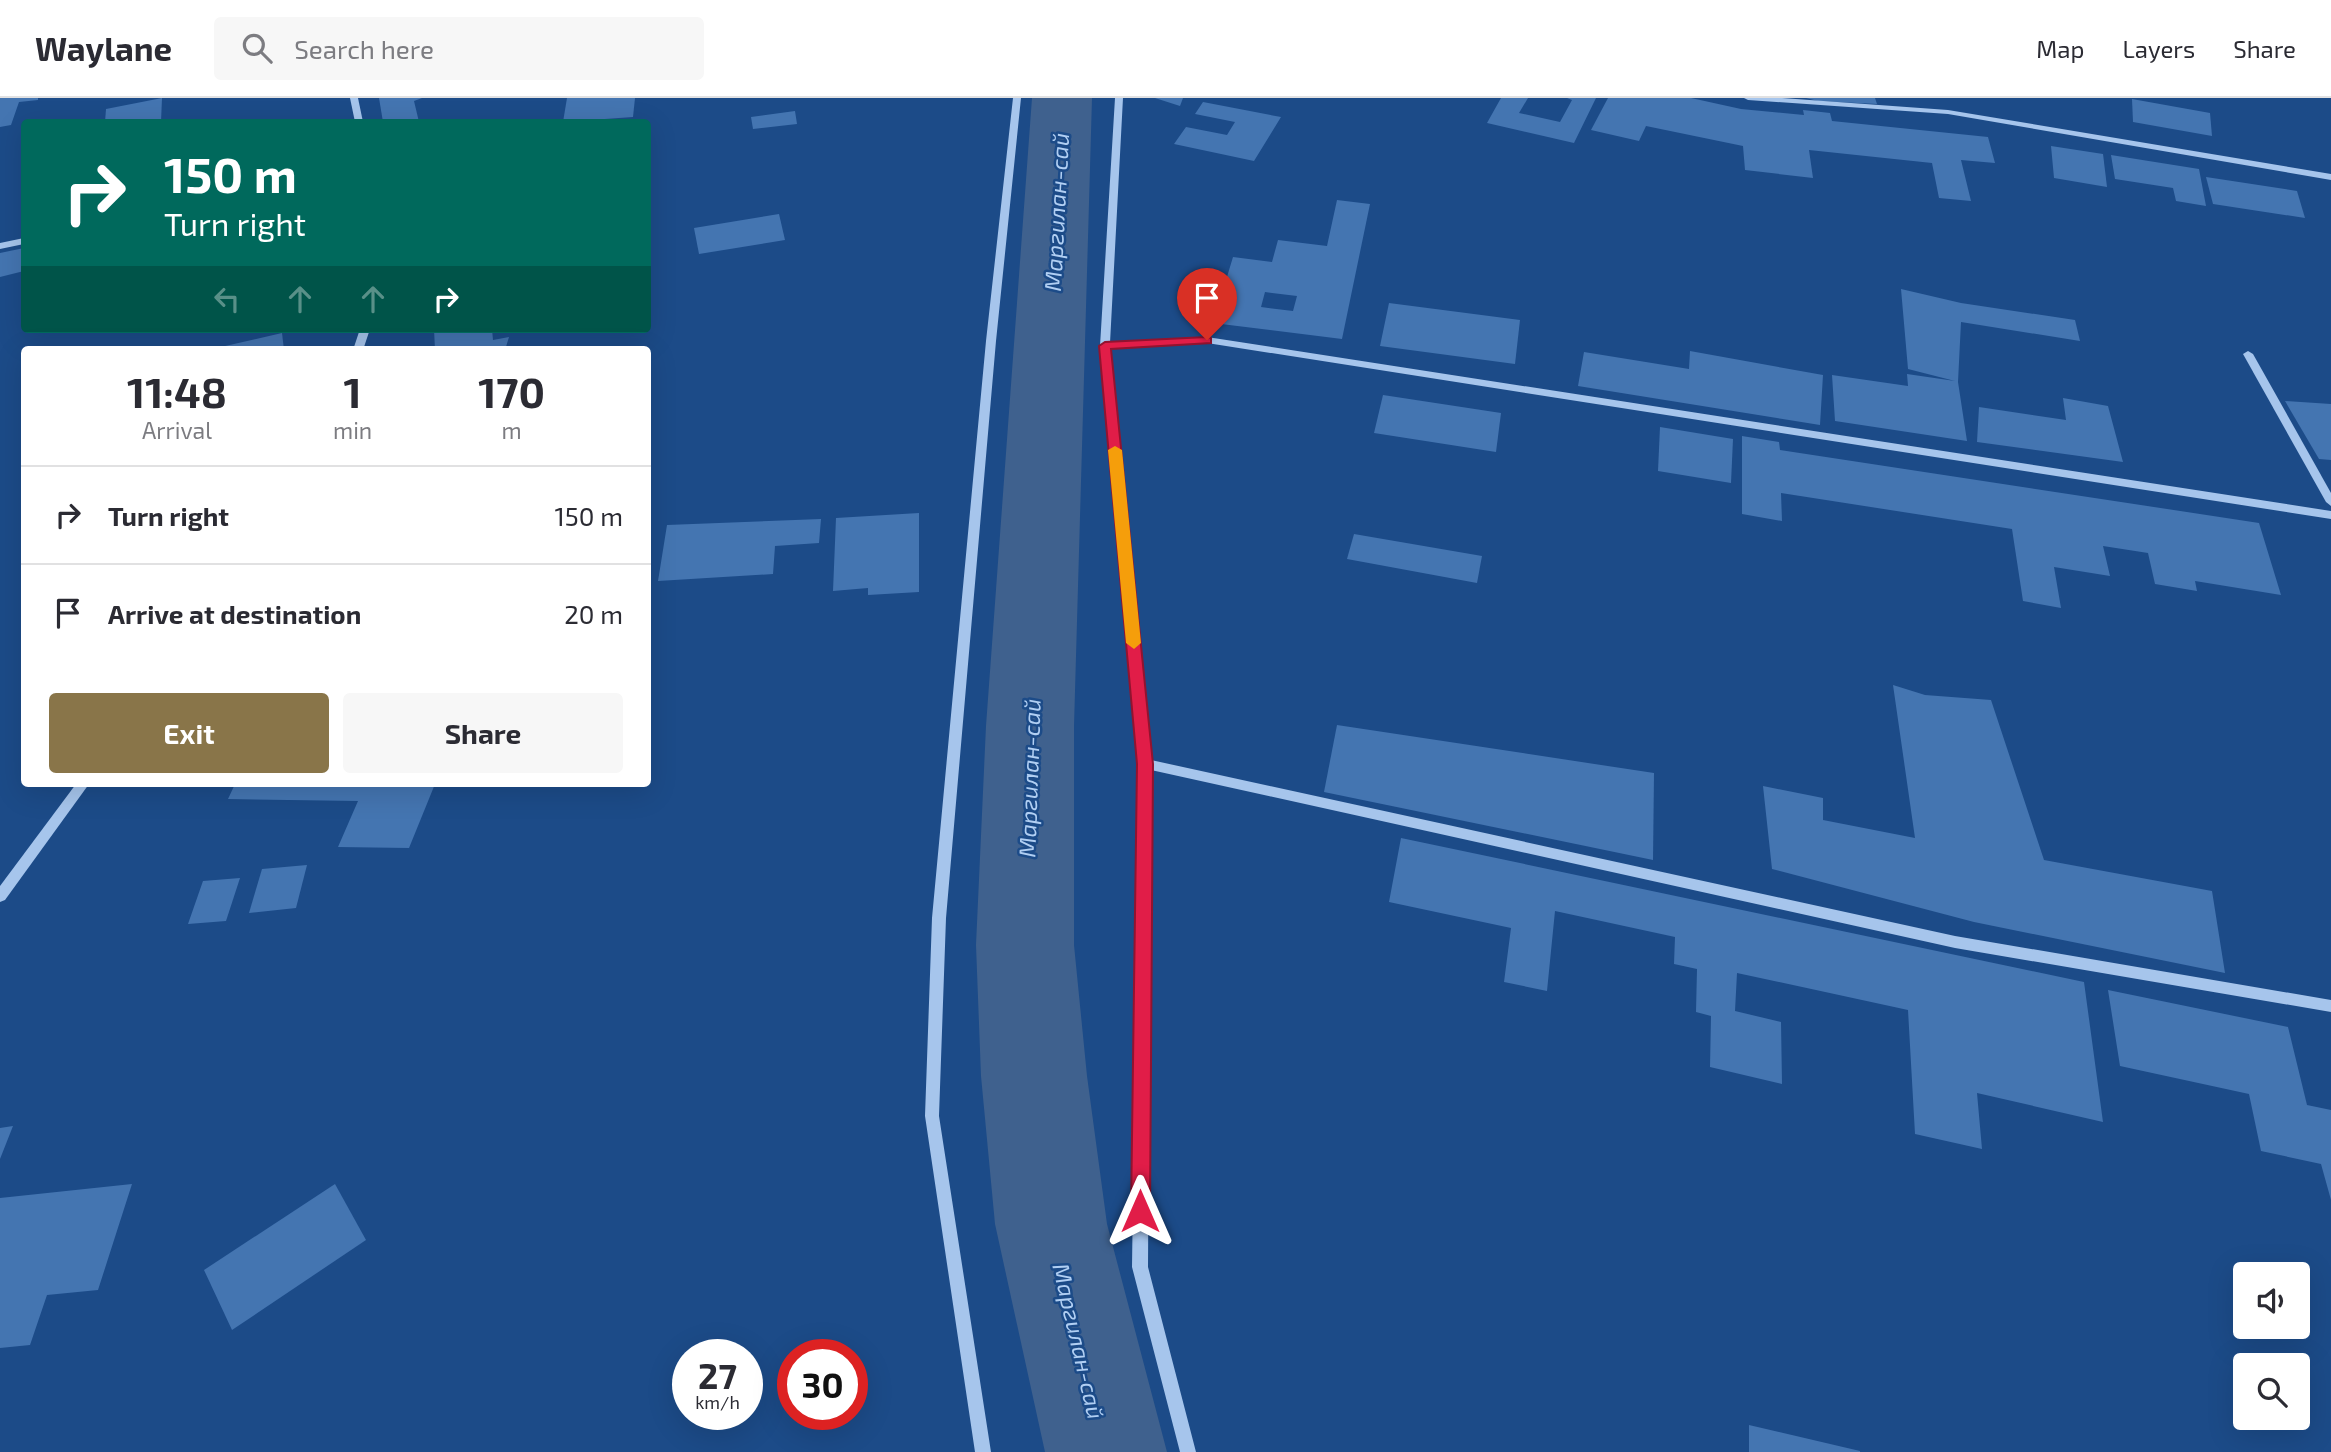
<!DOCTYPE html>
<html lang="en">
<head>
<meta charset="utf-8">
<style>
	body { margin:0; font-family:"Exo 2",sans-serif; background:#f7f7f7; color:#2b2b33; height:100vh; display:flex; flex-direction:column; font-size:26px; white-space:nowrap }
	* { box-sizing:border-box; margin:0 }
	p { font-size:23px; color:#7c7c81 }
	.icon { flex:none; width:38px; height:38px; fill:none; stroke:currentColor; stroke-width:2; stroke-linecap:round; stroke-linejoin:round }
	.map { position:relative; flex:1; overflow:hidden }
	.side { position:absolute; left:21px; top:248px; width:630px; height:441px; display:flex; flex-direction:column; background:#fff; border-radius:7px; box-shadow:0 7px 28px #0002 }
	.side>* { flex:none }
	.banner { position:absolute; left:21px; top:21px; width:630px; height:214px; border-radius:7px; box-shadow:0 7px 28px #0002; background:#00695c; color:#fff; overflow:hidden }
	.buttons { position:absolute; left:2233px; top:1164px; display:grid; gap:14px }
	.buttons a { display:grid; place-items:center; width:77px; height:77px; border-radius:7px; background:#fff; box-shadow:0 7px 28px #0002; font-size:35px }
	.speed { position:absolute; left:672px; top:1241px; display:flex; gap:14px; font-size:35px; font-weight:700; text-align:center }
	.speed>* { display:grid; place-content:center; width:91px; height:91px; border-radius:50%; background:#fff; box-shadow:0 7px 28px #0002; line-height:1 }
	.speed small { font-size:18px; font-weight:400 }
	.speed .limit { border:10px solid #d22; background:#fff; color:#111 }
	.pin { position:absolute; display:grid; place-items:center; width:60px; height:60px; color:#fff; margin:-72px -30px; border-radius:50% 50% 50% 0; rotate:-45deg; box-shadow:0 0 7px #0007 }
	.pin .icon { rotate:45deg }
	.me { position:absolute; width:77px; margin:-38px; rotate:0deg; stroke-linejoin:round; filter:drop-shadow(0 0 5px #0008) }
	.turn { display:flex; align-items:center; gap:24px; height:147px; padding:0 28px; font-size:32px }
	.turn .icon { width:91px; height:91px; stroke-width:2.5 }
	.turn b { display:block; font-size:49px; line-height:60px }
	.lanes { display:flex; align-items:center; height:66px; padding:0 28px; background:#0003; justify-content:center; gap:35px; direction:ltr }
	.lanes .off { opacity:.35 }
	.eta { display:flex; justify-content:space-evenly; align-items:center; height:119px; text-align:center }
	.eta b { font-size:42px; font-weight:700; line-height:49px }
	.primary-button { display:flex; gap:14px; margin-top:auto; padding:14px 28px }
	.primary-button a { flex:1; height:80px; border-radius:7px; background:#897549; color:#fff; font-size:28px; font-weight:700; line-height:80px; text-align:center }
	.primary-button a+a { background:#f7f7f7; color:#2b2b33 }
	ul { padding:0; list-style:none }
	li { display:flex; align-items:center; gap:21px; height:98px; padding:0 28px; border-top:2px solid #e1e1e2 }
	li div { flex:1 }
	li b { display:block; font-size:26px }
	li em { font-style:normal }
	header { display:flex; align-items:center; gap:42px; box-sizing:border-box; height:98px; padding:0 35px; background:#fff; border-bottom:2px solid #e1e1e2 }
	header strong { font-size:33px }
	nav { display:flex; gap:38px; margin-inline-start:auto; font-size:24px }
	.search { width:490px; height:63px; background:#f7f7f7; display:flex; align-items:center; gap:18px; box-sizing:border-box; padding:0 24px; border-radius:7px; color:#7c7c81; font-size:26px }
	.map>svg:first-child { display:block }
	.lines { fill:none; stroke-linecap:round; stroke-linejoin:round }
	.river { fill:#3f618e; fill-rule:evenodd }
	.building { fill:#4475b1; fill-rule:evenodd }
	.minor { fill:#a6c5ec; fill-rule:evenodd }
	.route { fill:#e11d48; stroke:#92132f; stroke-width:2 }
	.slow { fill:#f59e0b }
	.labels { text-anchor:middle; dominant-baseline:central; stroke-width:5; stroke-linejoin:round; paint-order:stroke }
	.water-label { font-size:23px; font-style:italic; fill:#b1cff3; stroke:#1c4b88 }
</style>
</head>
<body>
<header>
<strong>Waylane</strong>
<div class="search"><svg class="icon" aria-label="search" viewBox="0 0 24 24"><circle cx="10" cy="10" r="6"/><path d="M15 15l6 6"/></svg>Search here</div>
<nav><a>Map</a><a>Layers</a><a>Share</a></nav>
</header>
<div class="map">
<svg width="2331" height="1354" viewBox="0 0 2331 1354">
	<rect width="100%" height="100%" fill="#1c4b88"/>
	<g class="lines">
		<path class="river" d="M1032,0H1092L1074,628V847L1087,978L1107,1126L1167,1354H1045L995,1126L981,978L976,847L986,628Z"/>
	</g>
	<g class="building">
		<path d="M0,0H38V2L19,4L11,27L0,29Z"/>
		<path d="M162,0L161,24H105L106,11Z"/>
		<path d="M379,0H422L414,3L419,24H383Z"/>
		<path d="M567,0H635L633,19L563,24Z"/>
		<path d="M1155,0H1183L1180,8Z"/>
		<path d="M1501,0H1528L1519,15L1560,24L1572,2L1567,0H1596L1574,45L1487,25Z"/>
		<path d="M1608,0H1691L1741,11L1804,17L1803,12L1830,15L1832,23L1988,39L1995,65L1961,62L1971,103L1939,100L1932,65L1809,52L1813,80L1745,72L1743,48L1646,28L1639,43L1591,32Z"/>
		<path d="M1806,0H1875L1877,6L1818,3Z"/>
		<path d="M2132,1L2210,15L2212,38L2133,24Z"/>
		<path d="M1203,4L1281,19L1254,63L1174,46L1186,29L1227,37L1235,24L1195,16Z"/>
		<path d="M795,13L797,26L753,31L751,19Z"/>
		<path d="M2051,48L2103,56L2107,89L2054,80Z"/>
		<path d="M2111,57L2199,71L2206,108L2176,103L2173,90L2115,81Z"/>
		<path d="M2206,79L2297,93L2305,120L2213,106Z"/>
		<path d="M1337,102L1370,106L1342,241L1213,225L1233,159L1272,164L1278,142L1327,148ZM1265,194L1297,198L1293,213L1261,209Z"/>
		<path d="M779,116L785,142L699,156L694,130Z"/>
		<path d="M24,150V173L0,179V155Z"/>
		<path d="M1901,191L1961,205L2075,222L2080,243L1961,224L1958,284L1967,343L1835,323L1832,277L1908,288L1907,276L1955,283L1908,271Z"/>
		<path d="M1389,205L1520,222L1515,266L1380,248Z"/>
		<path d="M434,231H492L493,242L509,239L505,252H435Z"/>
		<path d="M282,235L284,252H213L212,251Z"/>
		<path d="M1690,253L1823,277L1820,327L1578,288L1584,254L1689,271Z"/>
		<path d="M1383,297L1501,315L1496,354L1374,335Z"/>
		<path d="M2063,300L2108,308L2123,364L1977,344L1979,309L2066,322Z"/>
		<path d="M2285,303L2331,306V362L2319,361Z"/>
		<path d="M1660,329L1733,341L1731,385L1658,373Z"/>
		<path d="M1742,338L1779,344L1780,352L2259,425L2281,497L2195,483L2197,493L2155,486L2148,455L2103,448L2110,478L2054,469L2061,510L2023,503L2012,431L1781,395L1782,423L1742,416Z"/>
		<path d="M919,415V494L868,497V490L833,493L836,420Z"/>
		<path d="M821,421L819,445L775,448L773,476L658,483L667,427Z"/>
		<path d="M1354,436L1482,458L1477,485L1347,461Z"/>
		<path d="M1893,587L1925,597L1991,602L2044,762L2212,793L2225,875L1974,824L1772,771L1763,688L1823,700V722L1915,740Z"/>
		<path d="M1337,627L1654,675L1653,762L1324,694Z"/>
		<path d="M235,686H435L409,750L338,749L358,703L228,701Z"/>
		<path d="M1401,740L2084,884L2103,1024L1977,995L1982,1051L1915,1036L1908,912L1737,875L1735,913L1781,924L1782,986L1710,969L1711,918L1696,914L1697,871L1674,866L1675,839L1555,813L1547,893L1504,884L1511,830L1389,804Z"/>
		<path d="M307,767L296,810L249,815L262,771Z"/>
		<path d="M240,780L226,823L188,826L203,783Z"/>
		<path d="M2108,892L2288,929L2307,1007L2331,1012V1102L2321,1066L2261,1053L2249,996L2120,968Z"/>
		<path d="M13,1028L0,1061V1030Z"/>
		<path d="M132,1086L98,1192L47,1197L30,1247L0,1250V1100Z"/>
		<path d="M335,1086L366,1142L232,1232L204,1172Z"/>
		<path d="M1749,1327L1860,1353V1354H1749Z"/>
	</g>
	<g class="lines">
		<g class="minor">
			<path d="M350,0H358L363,24H355Z"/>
			<path d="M1013,0H1021L996,243L946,820L939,1018L991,1354H975L925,1018L932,820L986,243Z"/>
			<path d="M1115,0H1123L1110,245L1207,239L2331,413V421L1207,245L1110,251L1151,662L1955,838L2331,902V914L1955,850L1151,672L1148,1169L1196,1354H1180L1132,1169L1139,666L1100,248Z"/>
			<path d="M1744,0H1782L1948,12L2331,76V82L1948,16L1748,2Z"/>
			<path d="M24,140V146L0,151V145Z"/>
			<path d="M360,231H370L363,252H353Z"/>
			<path d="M2248,253L2253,256L2331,395V408L2326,404L2243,256Z"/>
			<path d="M76,686H89L5,802L0,804V788Z"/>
		</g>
	</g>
	<path class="route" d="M1207,239L1211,240V245L1111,251L1153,666L1150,1113L1147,1119L1140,1122L1133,1119L1131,1113L1137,666L1099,248L1105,244Z"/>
	<path class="slow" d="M1115,348L1122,352L1141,545L1134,551L1126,545L1108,352Z"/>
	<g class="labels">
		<g class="water-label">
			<text transform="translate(1056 114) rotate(-87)">Маргилан-сай</text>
			<text transform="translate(1029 680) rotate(-88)">Маргилан-сай</text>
			<text transform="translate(1079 1243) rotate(77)">Маргилан-сай</text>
		</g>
	</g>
</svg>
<div class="buttons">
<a><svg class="icon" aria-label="sound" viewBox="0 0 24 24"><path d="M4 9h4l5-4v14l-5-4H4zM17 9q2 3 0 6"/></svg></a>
<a><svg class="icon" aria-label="search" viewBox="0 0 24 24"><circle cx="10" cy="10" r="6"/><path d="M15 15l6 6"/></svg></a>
</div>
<div class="speed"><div>27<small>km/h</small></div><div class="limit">30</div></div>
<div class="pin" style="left:1207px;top:242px;background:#d93025"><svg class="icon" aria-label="arrive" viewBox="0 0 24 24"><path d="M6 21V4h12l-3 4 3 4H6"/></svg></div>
<svg class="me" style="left:1140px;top:1113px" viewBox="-20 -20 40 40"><path d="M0-17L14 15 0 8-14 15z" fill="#e11d48" stroke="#fff" stroke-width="4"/></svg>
<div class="banner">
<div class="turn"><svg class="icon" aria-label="right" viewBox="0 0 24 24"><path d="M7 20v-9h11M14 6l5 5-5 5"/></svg><div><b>150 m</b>Turn right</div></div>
<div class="lanes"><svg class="icon off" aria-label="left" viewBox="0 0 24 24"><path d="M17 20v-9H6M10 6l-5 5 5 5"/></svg><svg class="icon off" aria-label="ahead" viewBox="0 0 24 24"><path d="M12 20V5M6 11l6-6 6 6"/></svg><svg class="icon off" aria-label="ahead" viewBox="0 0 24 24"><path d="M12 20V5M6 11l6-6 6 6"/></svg><svg class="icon" aria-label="right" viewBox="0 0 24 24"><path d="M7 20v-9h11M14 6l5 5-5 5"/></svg></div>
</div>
<section class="side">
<div class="eta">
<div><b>11:48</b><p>Arrival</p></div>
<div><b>1</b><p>min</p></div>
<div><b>170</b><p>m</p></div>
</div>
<ul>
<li><svg class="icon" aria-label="right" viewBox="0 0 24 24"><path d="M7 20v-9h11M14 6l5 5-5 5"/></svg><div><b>Turn right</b></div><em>150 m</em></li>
<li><svg class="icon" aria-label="arrive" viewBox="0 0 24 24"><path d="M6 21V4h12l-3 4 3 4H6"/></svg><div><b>Arrive at destination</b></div><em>20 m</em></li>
</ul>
<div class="primary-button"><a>Exit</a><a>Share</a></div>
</section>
</div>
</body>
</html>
